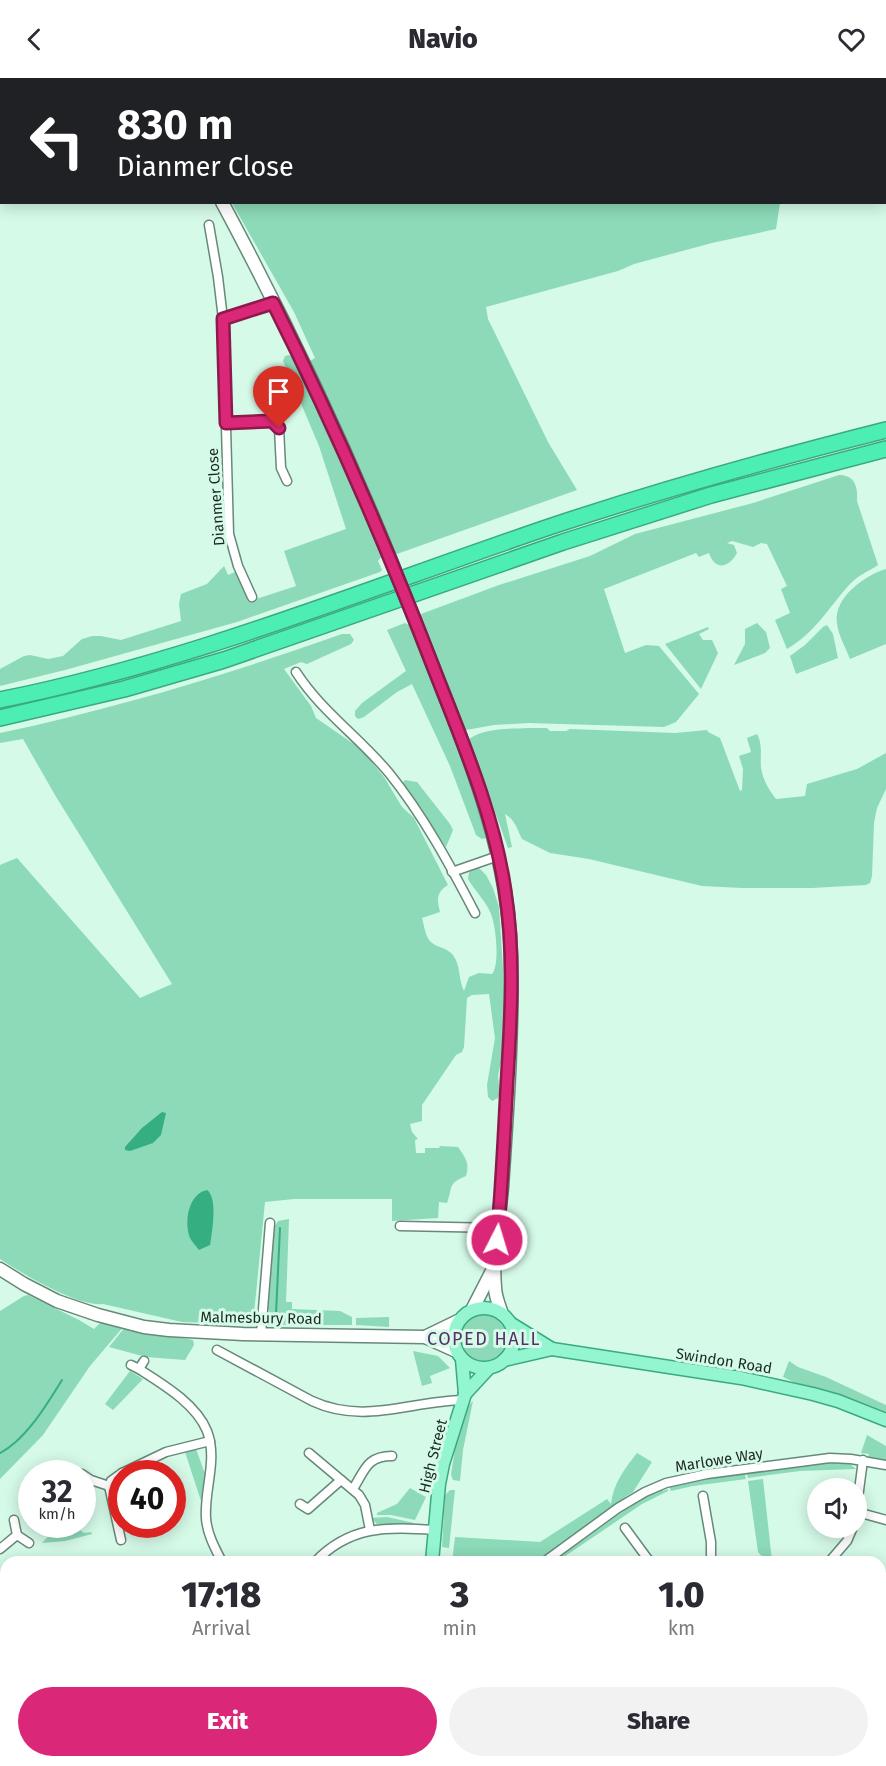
<!DOCTYPE html>
<html lang="en">
<head>
<meta charset="utf-8">
<style>
	body { margin:0; font-family:"Fira Sans",sans-serif; background:#f2f2f3; color:#2b2b33; height:100vh; display:flex; flex-direction:column; font-size:22px; white-space:nowrap }
	* { box-sizing:border-box; margin:0 }
	p { font-size:20px; color:#7c7c81 }
	.icon { flex:none; width:33px; height:33px; fill:none; stroke:currentColor; stroke-width:2; stroke-linecap:round; stroke-linejoin:round }
	.map { position:relative; flex:1; overflow:hidden }
	.details { position:absolute; left:0px; top:1478px; width:886px; height:212px; display:flex; flex-direction:column; background:#fff; border-radius:18px 18px 0 0; box-shadow:0 3px 15px #0003 }
	.details>* { flex:none }
	.guide { position:absolute; left:0px; top:0px; width:886px; height:126px; box-shadow:0 3px 15px #0003; background:#202124; color:#fff; overflow:hidden }
	.tools { position:absolute; left:807px; top:1400px; display:grid; gap:12px }
	.tools a { display:grid; place-items:center; width:60px; height:60px; border-radius:50%; background:#fff; box-shadow:0 3px 15px #0003; font-size:30px }
	.speed { position:absolute; left:18px; top:1382px; display:flex; gap:12px; font-size:30px; font-weight:700; text-align:center }
	.speed>* { display:grid; place-content:center; width:78px; height:78px; border-radius:50%; background:#fff; box-shadow:0 3px 15px #0003; line-height:1 }
	.speed small { font-size:15px; font-weight:400 }
	.speed .limit { border:9px solid #d22; background:#fff; color:#111 }
	.pin { position:absolute; display:grid; place-items:center; width:51px; height:51px; color:#fff; margin:-62px -26px; border-radius:50% 50% 50% 0; rotate:-45deg; box-shadow:0 0 6px #0007 }
	.pin .icon { rotate:45deg }
	.me { position:absolute; width:66px; margin:-33px; rotate:5deg; stroke-linejoin:round; filter:drop-shadow(0 0 4px #0008) }
	.turn { display:flex; align-items:center; gap:21px; height:126px; padding:0 18px; font-size:27px }
	.turn .icon { width:78px; height:78px; stroke-width:2.5 }
	.turn b { display:block; font-size:42px; line-height:51px }
	.eta { display:flex; justify-content:space-evenly; align-items:center; height:102px; text-align:center }
	.eta b { font-size:36px; font-weight:800; line-height:42px }
	.button { display:flex; gap:12px; margin-top:auto; padding:12px 18px }
	.button a { flex:1; height:69px; border-radius:36px; background:#db2777; color:#fff; font-size:24px; font-weight:800; line-height:69px; text-align:center }
	.button a+a { background:#f2f2f3; color:#2b2b33 }
	header { display:flex; justify-content:space-between; align-items:center; height:78px; padding:0 18px; background:#fff; font-size:27px; font-weight:800 }
	.map>svg:first-child { display:block }
	.green { fill:#8cdab7 }
	.water { fill:#35ae82 }
	.lines { fill:none; stroke-linecap:round; stroke-linejoin:round }
	.stream { stroke:#35ae82; stroke-width:2 }
	.street-casing { stroke:#678979; stroke-width:11 }
	.secondary-casing { stroke:#678979; stroke-width:15 }
	.primary-casing { stroke:#3ba981; stroke-width:15 }
	.highway-casing { stroke:#3ba981; stroke-width:18 }
	.street { stroke:#fff; stroke-width:8 }
	.secondary { stroke:#fff; stroke-width:12 }
	.primary { stroke:#94f5d1; stroke-width:12 }
	.highway { stroke:#4ceeb3; stroke-width:15 }
	.secondary-bridge-casing { stroke:#678979; stroke-width:15; stroke-linecap:butt }
	.secondary-bridge { stroke:#fff; stroke-width:12 }
	.route-casing { stroke:#8e194d; stroke-width:15 }
	.route { stroke:#db2777; stroke-width:10 }
	.labels { text-anchor:middle; dominant-baseline:central; stroke-width:6; stroke-linejoin:round; paint-order:stroke }
	.street-label { font-size:15px; fill:#1b2923; stroke:#d5fae8 }
	.quarter-label { font-size:18px; letter-spacing:1.5px; fill:#552f67; stroke:#d5fae8 }
</style>
</head>
<body>
<header><svg class="icon" aria-label="back" viewBox="0 0 24 24"><path d="M15 5l-7 7 7 7"/></svg>Navio<svg class="icon" aria-label="heart" viewBox="0 0 24 24"><path d="M12 20l-8-8c-3-5 5-10 8-4 3-6 11-1 8 4z"/></svg></header>
<div class="map">
<svg width="886" height="1688" viewBox="0 0 886 1688">
	<rect width="100%" height="100%" fill="#d5fae8"/>
	<g class="green">
		<path d="M251,0H840L251,2Z"/>
		<path d="M232,125H780L776,151L712,165L634,186L618,193L486,229L488,241L548,364L577,412L394,477L308,284L315,280L294,234Z"/>
		<path d="M289,277L295,279L342,383L382,478L378,483L382,492L380,494L237,544L65,592L0,608V591L24,578L30,577L48,581L63,578L82,561L92,558H101L121,562L181,543L179,526L181,516L207,506L224,488L228,497L235,494L250,523L296,508L284,473L346,451L319,368L283,283L285,278Z"/>
		<path d="M839,397C855,397 858,409 857,423L878,487C869,493 857,498 850,506C828,530 816,554 787,571L775,542L790,535L781,511L787,508L767,466L761,465L753,469L732,463L727,465L734,467L737,475C729,490 715,493 709,475L699,479L696,475L604,511L625,575L646,567L659,568L699,616L676,644L664,649L528,645L494,647L466,652L461,645L419,541L421,536L499,507L590,478L635,456L753,425Z"/>
		<path d="M886,491V566L850,581C846,570 838,557 837,545C833,520 865,497 886,491Z"/>
		<path d="M405,545L409,547C437,616 466,684 487,755L486,760L482,761L476,757L450,688L412,606L397,614L364,639L358,641L355,638V633L362,625L406,593L387,552Z"/>
		<path d="M757,545L766,554L770,570L765,575L734,587L745,566V551Z"/>
		<path d="M827,547L833,556L838,580L796,596L790,578L805,567L823,549Z"/>
		<path d="M708,549L709,551L699,556L703,562H712L718,575L701,611L665,566Z"/>
		<path d="M342,556H350L354,562L351,566L307,586L301,584L284,591L311,628L316,640L361,671L384,699L402,729L414,740L448,807C436,814 437,822 440,834L422,840C424,847 425,856 429,862C435,870 447,869 453,877C461,888 458,901 464,913L469,899L479,895L492,896C500,887 496,848 491,836C486,823 475,813 468,801L469,794L479,790L486,797L493,810L499,829L501,859L505,924L503,975L498,998L500,1015L498,1020L492,1023L488,1019L487,1007L495,960L489,916L472,917L467,920L464,969L462,974L456,977L422,1027V1043L410,1046L412,1054L418,1061L415,1062L416,1075H425V1070H439L440,1068L458,1069C465,1079 470,1085 466,1098C447,1106 453,1109 447,1125L439,1124L438,1140L392,1143V1121H294L265,1124L253,1246L182,1244L103,1226C78,1229 21,1195 0,1181V787L17,780L140,920L172,906L55,717L23,661L0,665V655C117,630 230,596 342,556Z"/>
		<path d="M528,650H547L550,653H566L570,651L675,655L707,652L708,654L720,660L740,713L742,712L743,691L739,678L751,674L747,660L757,656C763,667 760,678 761,690C763,702 769,712 776,721L805,718L807,706L857,691L886,675V711L877,730L874,745L872,798L870,805L866,807L812,810H742L702,808L589,781L550,775L522,761C517,751 515,742 505,736L512,769L508,770L469,661C484,650 510,651 528,650Z"/>
		<path d="M405,702L417,704L450,746L453,752L446,769L402,706Z"/>
		<path d="M289,1141L286,1224H292V1231L340,1233L352,1239V1247H280L273,1242L268,1231L273,1151L278,1143Z"/>
		<path d="M28,1217L79,1242L94,1251L101,1244L124,1248L90,1288L43,1357L0,1401V1233L24,1218Z"/>
		<circle cx="483" cy="1260" r="24"/>
		<path d="M389,1239V1249L356,1247V1240Z"/>
		<path d="M125,1249L193,1262L194,1267L185,1282L146,1279L109,1269Z"/>
		<path d="M413,1273L438,1278L450,1290L430,1298L432,1305L422,1308Z"/>
		<path d="M789,1283L798,1289L826,1299L886,1327V1335L831,1314L806,1310L783,1299Z"/>
		<path d="M130,1293L143,1301L113,1332L105,1326Z"/>
		<path d="M473,1323L463,1372L460,1403L453,1402L451,1397C454,1379 459,1335 473,1323Z"/>
		<path d="M867,1357L886,1368V1382L868,1379L869,1376L861,1375Z"/>
		<path d="M196,1371L205,1396L201,1423L185,1374Z"/>
		<path d="M637,1375L652,1384L633,1414L625,1419V1421L537,1483L452,1484L455,1459L540,1464L607,1421L611,1426C613,1406 625,1390 637,1375Z"/>
		<path d="M829,1385L850,1386L856,1391L800,1393L748,1400L747,1396Z"/>
		<path d="M745,1396L746,1401L693,1408L671,1413L669,1408L689,1403Z"/>
		<path d="M763,1401L772,1483H766L758,1474L748,1403Z"/>
		<path d="M410,1410L426,1419L415,1442L391,1437H377V1435L397,1426Z"/>
		<path d="M662,1411L663,1413L668,1411V1413L642,1426L558,1483L553,1484L636,1424Z"/>
		<path d="M450,1412H455L449,1470L442,1469L445,1417Z"/>
		<path d="M387,1439L414,1445V1447L377,1446L371,1440Z"/>
		<path d="M60,1446H72L84,1455L91,1454L92,1456L65,1463L42,1465Z"/>
		<path d="M881,1595L886,1601V1688H788L792,1683H880Z"/>
	</g>
	<g class="water">
		<path d="M162,1034L166,1035L161,1057L153,1065L130,1073L125,1072V1069L142,1050Z"/>
		<path d="M207,1112C217,1119 213,1148 211,1161L210,1167L199,1172C196,1168 192,1164 190,1160C184,1144 188,1116 207,1112Z"/>
	</g>
	<g class="lines">
		<g class="stream">
			<path d="M276,1236L280,1150"/>
			<path d="M0,1375C26,1362 47,1326 62,1302"/>
		</g>
		<defs>
			<g id="street">
				<path d="M223,2L224,0"/>
				<path d="M209,147L218,199L223,241"/>
				<path d="M226,345L265,343L276,345L279,350L281,390L287,403"/>
				<path d="M252,519L238,488L229,456L223,241L273,225"/>
				<path d="M296,594C321,633 359,659 389,695C423,737 450,787 475,835"/>
				<path d="M452,794L498,778"/>
				<path d="M400,1148L498,1150"/>
				<path d="M261,1256L270,1145"/>
				<path d="M217,1272L312,1323C364,1347 410,1323 463,1322"/>
				<path d="M131,1287L139,1291L144,1283"/>
				<path d="M139,1291C164,1307 196,1326 207,1353C218,1382 204,1411 206,1440C207,1456 215,1470 222,1484"/>
				<path d="M309,1375L359,1417L365,1427L370,1452"/>
				<path d="M122,1395L166,1374L210,1363"/>
				<path d="M82,1396L91,1402L109,1408"/>
				<path d="M353,1411C365,1392 367,1378 392,1378"/>
				<path d="M703,1418L711,1464V1484"/>
				<path d="M300,1426L308,1431L341,1402"/>
				<path d="M857,1434L886,1442"/>
				<path d="M856,1435L863,1382"/>
				<path d="M14,1442L17,1457L29,1465"/>
				<path d="M625,1450L650,1484"/>
				<path d="M121,1462L109,1408L111,1403L122,1395"/>
				<path d="M0,1471L17,1457"/>
				<path d="M315,1484C349,1448 387,1448 434,1452"/>
				<path d="M544,1484L618,1430L645,1414L666,1405L707,1396L830,1380L851,1381L886,1387"/>
				<path d="M829,1484L847,1463L853,1449"/>
				<path d="M0,1538L6,1535"/>
				<path d="M880,1539L886,1536"/>
				<path d="M0,1647L4,1645"/>
				<path d="M0,1663L9,1688"/>
				<path d="M316,1683V1688"/>
				<path d="M457,1683L458,1688"/>
				<path d="M642,1683L643,1688"/>
			</g>
			<g id="secondary">
				<path d="M154,0L155,2"/>
				<path d="M222,124C283,238 339,355 388,475"/>
				<path d="M416,545C457,652 509,762 511,879C513,956 507,1034 502,1110C499,1142 492,1177 495,1209C495,1218 499,1227 502,1236"/>
				<path d="M0,1191L24,1206L57,1223L98,1237L144,1249L169,1252L243,1256L425,1259L456,1273"/>
				<path d="M472,1232L492,1193"/>
				<path d="M425,1259L458,1243"/>
			</g>
			<g id="primary">
				<circle cx="484" cy="1260" r="30"/>
				<path d="M510,1245L552,1271"/>
				<path d="M462,1281L465,1316"/>
				<path d="M504,1282L552,1271L741,1300L813,1316L838,1323L886,1342"/>
				<path d="M432,1484L439,1406L443,1386L465,1316L489,1290"/>
				<path d="M436,1683V1688"/>
			</g>
			<g id="highway">
				<path d="M0,622C191,584 371,509 555,447C664,411 775,380 886,352"/>
				<path d="M0,640L124,611L224,582L563,464L711,417L886,371"/>
			</g>
		</defs>
		<use href="#street" class="street-casing"/>
		<use href="#secondary" class="secondary-casing"/>
		<use href="#primary" class="primary-casing"/>
		<use href="#highway" class="highway-casing"/>
		<use href="#street" class="street"/>
		<use href="#secondary" class="secondary"/>
		<use href="#primary" class="primary"/>
		<use href="#highway" class="highway"/>
		<defs>
			<path id="secondary-bridge" d="M388,475L416,545"/>
		</defs>
		<use href="#secondary-bridge" class="secondary-bridge-casing"/>
		<use href="#secondary-bridge" class="secondary-bridge"/>
	</g>
	<g class="lines">
		<defs>
			<path id="route" d="M279,350L272,343L226,345L223,241L273,225C334,346 387,469 436,596C463,665 494,737 505,812C515,875 511,940 507,1004C504,1057 502,1109 497,1162"/>
		</defs>
		<use href="#route" class="route-casing"/>
		<use href="#route" class="route"/>
	</g>
	<g class="labels">
		<g class="street-label">
			<text transform="translate(216 419) rotate(-94)">Dianmer Close</text>
			<text transform="translate(261 1240) rotate(1)">Malmesbury Road</text>
			<text transform="translate(724 1283) rotate(9)">Swindon Road</text>
			<text transform="translate(433 1378) rotate(-76)">High Street</text>
			<text transform="translate(719 1382) rotate(-9)">Marlowe Way</text>
		</g>
		<g class="quarter-label">
			<text x="484" y="1261">COPED HALL</text>
		</g>
	</g>
</svg>
<div class="tools">
<a><svg class="icon" aria-label="sound" viewBox="0 0 24 24"><path d="M4 9h4l5-4v14l-5-4H4zM17 9q2 3 0 6"/></svg></a>
</div>
<div class="speed"><div>32<small>km/h</small></div><div class="limit">40</div></div>
<div class="pin" style="left:279px;top:350px;background:#d93025"><svg class="icon" aria-label="arrive" viewBox="0 0 24 24"><path d="M6 21V4h12l-3 4 3 4H6"/></svg></div>
<svg class="me" style="left:497px;top:1162px" viewBox="-20 -20 40 40"><circle r="17" fill="#db2777" stroke="#fff" stroke-width="3"/><path d="M0-11L8 9 0 5-8 9z" fill="#fff"/></svg>
<div class="guide">
<div class="turn"><svg class="icon" aria-label="left" viewBox="0 0 24 24"><path d="M17 20v-9H6M10 6l-5 5 5 5"/></svg><div><b>830 m</b>Dianmer Close</div></div>
</div>
<section class="details">
<div class="eta">
<div><b>17:18</b><p>Arrival</p></div>
<div><b>3</b><p>min</p></div>
<div><b>1.0</b><p>km</p></div>
</div>
<div class="button"><a>Exit</a><a>Share</a></div>
</section>
</div>
</body>
</html>
